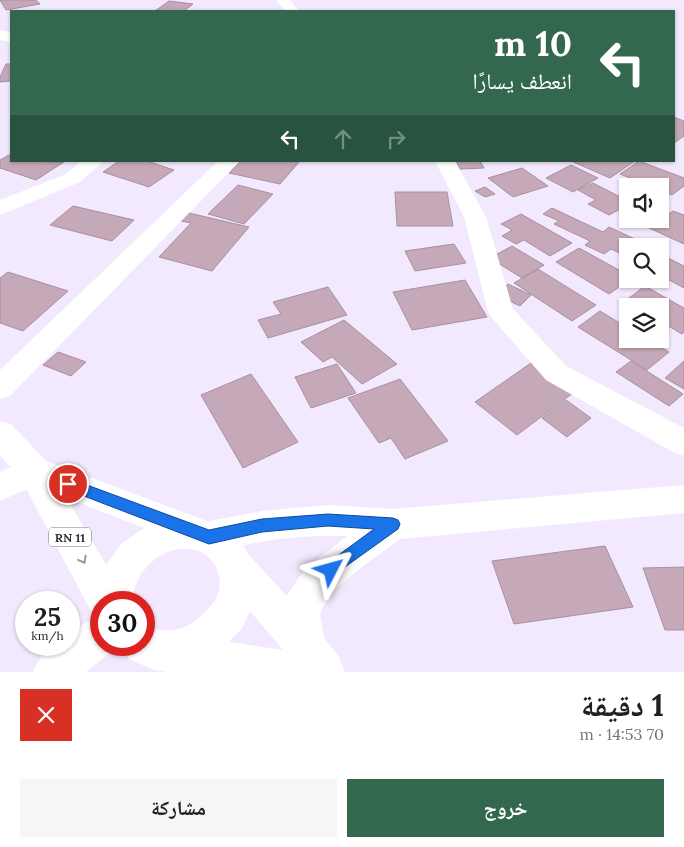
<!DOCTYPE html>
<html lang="ar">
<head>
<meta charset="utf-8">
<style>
	body { margin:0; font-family:Lora,"Noto Naskh Arabic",serif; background:#f6f6f6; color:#202124; direction:rtl; height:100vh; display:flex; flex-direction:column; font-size:19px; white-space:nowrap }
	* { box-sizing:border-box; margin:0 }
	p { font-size:16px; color:#757577 }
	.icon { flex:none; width:28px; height:28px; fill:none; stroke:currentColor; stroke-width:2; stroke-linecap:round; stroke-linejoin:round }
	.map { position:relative; height:672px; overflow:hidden; direction:ltr }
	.sheet { display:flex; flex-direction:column; background:#fff; flex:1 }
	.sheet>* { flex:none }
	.guide { position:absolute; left:10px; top:10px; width:665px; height:152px; border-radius:0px; box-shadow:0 1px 4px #0004; direction:rtl; background:#33684e; color:#fff; overflow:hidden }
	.fabs { position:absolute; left:619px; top:178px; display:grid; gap:10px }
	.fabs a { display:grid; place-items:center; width:50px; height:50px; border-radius:0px; background:#fff; box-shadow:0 1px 4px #0004; font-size:25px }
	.speed { position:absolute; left:15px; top:591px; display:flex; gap:10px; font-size:25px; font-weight:700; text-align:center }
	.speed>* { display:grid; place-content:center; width:65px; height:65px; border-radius:50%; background:#fff; box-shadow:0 1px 4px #0004; line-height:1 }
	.speed small { font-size:12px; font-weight:400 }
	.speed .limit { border:8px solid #d22; background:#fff; color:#111 }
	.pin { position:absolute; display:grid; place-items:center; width:42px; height:42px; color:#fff; margin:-21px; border:2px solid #fff; border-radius:50%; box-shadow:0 1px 5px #0007 }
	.me { position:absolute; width:55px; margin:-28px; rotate:51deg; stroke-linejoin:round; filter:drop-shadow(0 0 4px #0008) }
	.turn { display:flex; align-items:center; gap:18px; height:105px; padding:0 20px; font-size:22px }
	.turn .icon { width:65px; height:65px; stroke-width:2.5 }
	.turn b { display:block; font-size:35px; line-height:42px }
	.lanes { display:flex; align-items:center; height:48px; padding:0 20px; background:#0003; justify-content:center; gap:25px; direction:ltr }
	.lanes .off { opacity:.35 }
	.round { display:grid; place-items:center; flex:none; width:52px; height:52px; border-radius:0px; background:#f6f6f6 }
	.summary { display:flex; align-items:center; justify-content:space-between; height:85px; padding:0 20px }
	h1 { font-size:30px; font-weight:700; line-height:38px }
	.primary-button { display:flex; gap:10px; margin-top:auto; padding:10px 20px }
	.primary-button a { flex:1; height:58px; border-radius:0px; background:#33684e; color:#fff; font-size:20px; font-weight:700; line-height:58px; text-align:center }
	.primary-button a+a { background:#f6f6f6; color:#202124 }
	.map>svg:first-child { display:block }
	.building { fill:#c5a9b9; stroke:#a98f9e }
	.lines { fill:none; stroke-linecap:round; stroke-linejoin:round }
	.minor { fill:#fff; fill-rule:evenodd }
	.primary { fill:#fff; fill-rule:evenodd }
	.oneway { stroke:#9c9a9f }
	.route { fill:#1a73e8; stroke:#114b97 }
	.labels { text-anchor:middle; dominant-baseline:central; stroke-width:4; stroke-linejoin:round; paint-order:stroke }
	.shield { fill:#fff; stroke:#747179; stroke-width:1 }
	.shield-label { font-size:12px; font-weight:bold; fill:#38343f }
</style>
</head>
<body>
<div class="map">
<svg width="684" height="672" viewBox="0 0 684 672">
	<rect width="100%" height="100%" fill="#f2e9ff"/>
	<g class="building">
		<path d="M0,0H36L40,4L6,10Z"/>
		<path d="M169,1L193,4L184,11H155Z"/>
		<path d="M6,64H11V81L0,82V77Z"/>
		<path d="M674,117L684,121V136L674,143Z"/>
		<path d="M11,154V161L64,162L36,180L0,168V160Z"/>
		<path d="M119,161H147L174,170L149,187L103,172Z"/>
		<path d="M241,161H300L280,184L229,173Z"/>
		<path d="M456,161H480L484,168L460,169Z"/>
		<path d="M571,161H635L610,178Z"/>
		<path d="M639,161L684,178V186L672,195L660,190V186H651L620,174Z"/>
		<path d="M571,165L598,178L573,192L546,178Z"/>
		<path d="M522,168L548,186L513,197L488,178Z"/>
		<path d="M593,183L628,201V205L609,215L588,204L596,200L578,190Z"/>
		<path d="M238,185L273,194L244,224L208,214Z"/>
		<path d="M485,187L495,194L485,197L475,191Z"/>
		<path d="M395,192H447L453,226H397Z"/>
		<path d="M73,206L134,220L112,241L50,225Z"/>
		<path d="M552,208L603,232L609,227L648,245L628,246V257L611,249L604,254L585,245L590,241L554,224L559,221L543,214Z"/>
		<path d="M673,211L684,215V244L649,228Z"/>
		<path d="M189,213L249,227L212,271L159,257L191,223L181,221Z"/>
		<path d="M521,214L572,243L550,256L524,240L516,244L502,236L512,230L501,224Z"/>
		<path d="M632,219H653L644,225Z"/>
		<path d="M454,244L466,263L415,271L405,251Z"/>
		<path d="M512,246L544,265L522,278L490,258Z"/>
		<path d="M579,248L628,275V279H631L609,294L556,262Z"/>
		<path d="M664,256L684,266V288L660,275V259Z"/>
		<path d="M538,269L596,305L572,321L514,283Z"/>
		<path d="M8,272L68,291L23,331L0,323V278Z"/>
		<path d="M465,280L487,317L412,330L393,292Z"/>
		<path d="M508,284L531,295L520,306L497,295Z"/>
		<path d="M645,286L684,308V332L682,334L660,321V306H634L625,301Z"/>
		<path d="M328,287L347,315L268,338L258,320L281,314L273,302Z"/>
		<path d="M600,311L628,328V339H646L669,352L647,370L578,327Z"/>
		<path d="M344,320L397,364L362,384L332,357L323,362L301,342Z"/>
		<path d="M58,352L86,362L71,376L43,365Z"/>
		<path d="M631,361L683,394L669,406L616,372Z"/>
		<path d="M684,361V389L665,378Z"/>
		<path d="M531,363L573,393L517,435L475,402Z"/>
		<path d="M337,364L356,393L311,408L295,377Z"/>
		<path d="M251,374L298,442L243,468L201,395Z"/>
		<path d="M400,379L448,441L405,459L391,438L379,443L348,398Z"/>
		<path d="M566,400L591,418L567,437L542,418Z"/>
		<path d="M605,546L633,607L514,624L492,561Z"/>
		<path d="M684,567V630H665L643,568Z"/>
	</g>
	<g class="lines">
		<g class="minor">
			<path d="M276,0H290L299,11H285Z"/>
			<path d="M0,30L11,32V42L0,40Z"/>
			<path d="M81,161H104L80,182L0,215V200L66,174Z"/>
			<path d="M218,161H240L10,396L0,399V370Z"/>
			<path d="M435,161H455L486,217L513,309L566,366L684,428V456L673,452L546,380L492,318L488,312L464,217Z"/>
			<path d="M34,457L46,461L51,471L46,481L0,501V472Z"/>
			<path d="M684,485V513L400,539L358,570L330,594L320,613L325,645L319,659L305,665L291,659L285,645L281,610L286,597L304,570L347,536C319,535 288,537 261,542C239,545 218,556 196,548L191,537L196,526L209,521L262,511L328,505L393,509Z"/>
			<path d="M97,618H101V645H118L115,652L107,655L86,672H33C41,654 48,645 69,645V635L83,624Z"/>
		</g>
		<path class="primary" d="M0,421L11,424L46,461L207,521C225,529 240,536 249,555L319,631L339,657L345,672H166L154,670L129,659L123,645H144V625C163,633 181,633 197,619C204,613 212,606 216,599C225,582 217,557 198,551C166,540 132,571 133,602H101V618L93,615L22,481L0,455ZM67,498L144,528L122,543L106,565ZM250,611L283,650L229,642L242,628Z"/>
	</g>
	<defs><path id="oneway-chevron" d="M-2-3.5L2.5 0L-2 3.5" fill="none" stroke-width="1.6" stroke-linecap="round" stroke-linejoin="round" transform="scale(1.25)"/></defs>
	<use class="oneway" href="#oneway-chevron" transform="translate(83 560) rotate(61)"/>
	<path class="route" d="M68,478L209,530L262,519L328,514L393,518L398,520L400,524L398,529L331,577L325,575L323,570L325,565L374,529L328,526L262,532L209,544L63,488L61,484L63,480Z"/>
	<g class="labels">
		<rect class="shield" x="49" y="527.5" width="42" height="19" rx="4"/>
		<g class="shield-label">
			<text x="70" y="537">RN 11</text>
		</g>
	</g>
</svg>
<div class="fabs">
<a><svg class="icon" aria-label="sound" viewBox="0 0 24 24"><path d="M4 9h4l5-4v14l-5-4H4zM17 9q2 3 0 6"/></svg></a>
<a><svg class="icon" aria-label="search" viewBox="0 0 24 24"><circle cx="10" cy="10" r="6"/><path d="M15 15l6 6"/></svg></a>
<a><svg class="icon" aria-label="layers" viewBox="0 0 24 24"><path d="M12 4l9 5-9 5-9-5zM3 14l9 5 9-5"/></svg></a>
</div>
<div class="speed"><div>25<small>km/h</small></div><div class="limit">30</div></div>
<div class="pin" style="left:68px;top:484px;background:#d93025"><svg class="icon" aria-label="arrive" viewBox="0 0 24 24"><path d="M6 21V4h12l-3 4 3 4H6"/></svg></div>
<svg class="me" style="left:331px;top:570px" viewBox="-20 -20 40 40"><path d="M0-17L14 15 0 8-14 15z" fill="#1a73e8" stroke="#fff" stroke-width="4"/></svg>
<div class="guide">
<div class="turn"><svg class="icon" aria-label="left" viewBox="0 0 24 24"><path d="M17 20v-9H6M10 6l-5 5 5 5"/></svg><div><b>10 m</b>انعطف يسارًا</div></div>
<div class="lanes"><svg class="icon" aria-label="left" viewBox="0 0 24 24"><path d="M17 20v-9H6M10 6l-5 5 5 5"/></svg><svg class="icon off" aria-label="ahead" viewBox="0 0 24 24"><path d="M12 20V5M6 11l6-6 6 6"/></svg><svg class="icon off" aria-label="right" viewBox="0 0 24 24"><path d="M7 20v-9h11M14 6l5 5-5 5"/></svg></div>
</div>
</div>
<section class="sheet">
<div class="summary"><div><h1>1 دقيقة</h1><p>70 m · 14:53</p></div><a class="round" style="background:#d93025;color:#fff"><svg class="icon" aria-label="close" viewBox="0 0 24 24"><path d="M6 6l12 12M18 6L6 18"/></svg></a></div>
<div class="primary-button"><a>خروج</a><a>مشاركة</a></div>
</section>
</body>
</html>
